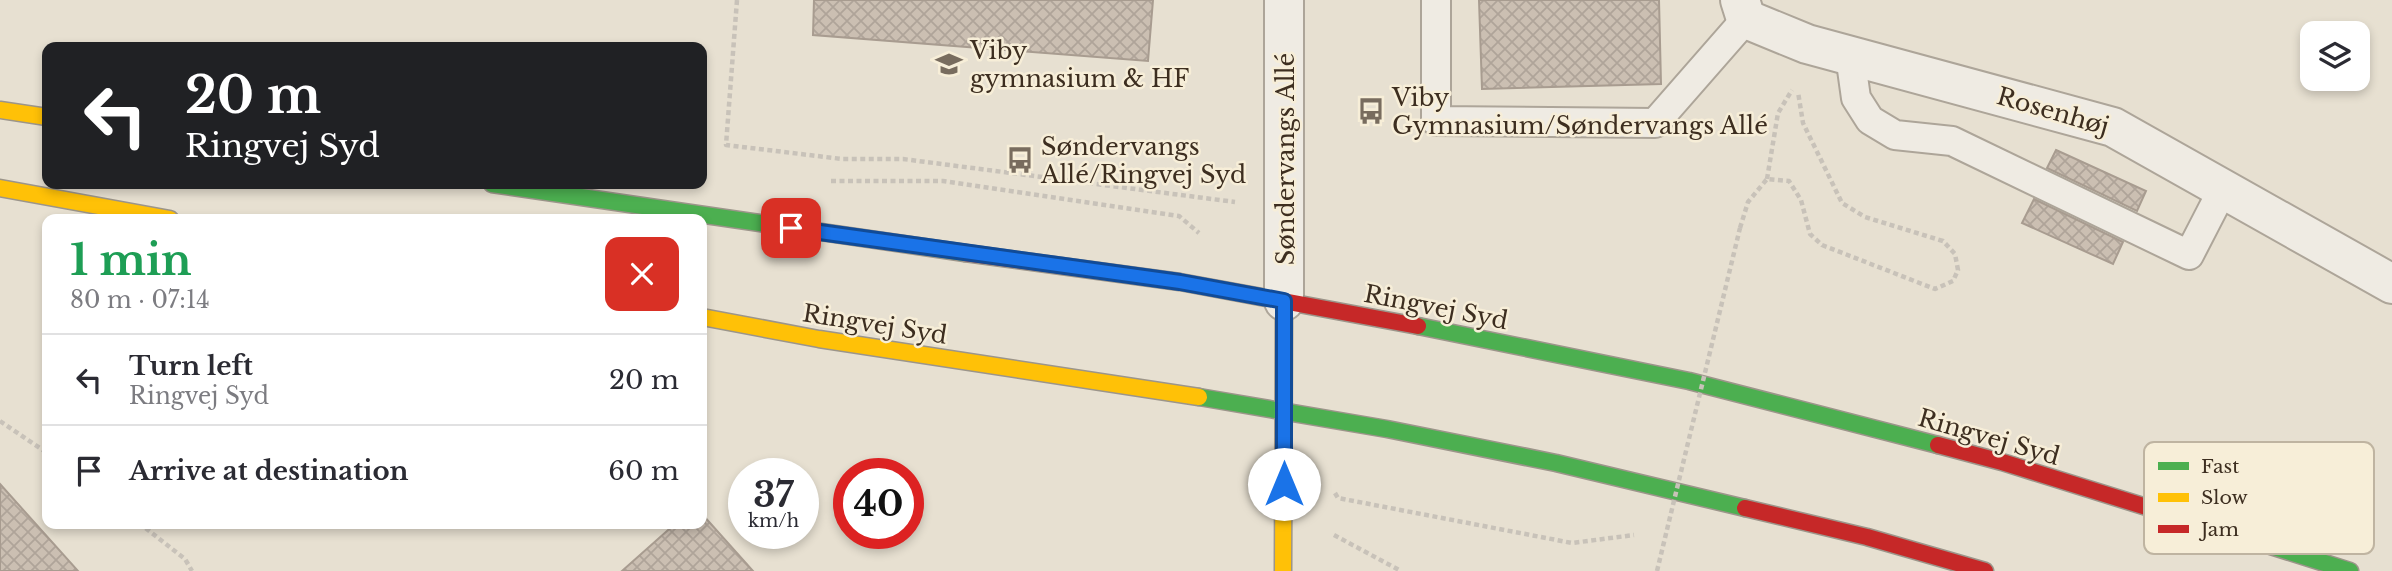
<!DOCTYPE html>
<html lang="en">
<head>
<meta charset="utf-8">
<style>
	body { margin:0; font-family:"Libre Baskerville",serif; background:#f2f2f3; color:#2b2b33; height:100vh; display:flex; flex-direction:column; font-size:26px; white-space:nowrap }
	* { box-sizing:border-box; margin:0 }
	p { font-size:23px; color:#7c7c81 }
	.icon { flex:none; width:38px; height:38px; fill:none; stroke:currentColor; stroke-width:2; stroke-linecap:round; stroke-linejoin:round }
	.map { position:relative; flex:1; overflow:hidden }
	.sheet { position:absolute; left:42px; top:214px; width:665px; height:315px; display:flex; flex-direction:column; background:#fff; border-radius:14px; box-shadow:0 4px 10px #0003 }
	.sheet>* { flex:none }
	.banner { position:absolute; left:42px; top:42px; width:665px; height:147px; border-radius:14px; box-shadow:0 4px 10px #0003; background:#202124; color:#fff; overflow:hidden }
	.fabs { position:absolute; left:2300px; top:21px; display:grid; gap:14px }
	.fabs a { display:grid; place-items:center; width:70px; height:70px; border-radius:14px; background:#fff; box-shadow:0 4px 10px #0003; font-size:35px }
	.speed { position:absolute; left:728px; top:458px; display:flex; gap:14px; font-size:35px; font-weight:700; text-align:center }
	.speed>* { display:grid; place-content:center; width:91px; height:91px; border-radius:50%; background:#fff; box-shadow:0 4px 10px #0003; line-height:1 }
	.speed small { font-size:18px; font-weight:400 }
	.speed .limit { border:10px solid #d22; background:#fff; color:#111 }
	.pin { position:absolute; display:grid; place-items:center; width:60px; height:60px; color:#fff; margin:-30px; border-radius:14px; box-shadow:0 4px 10px #0006 }
	.me { position:absolute; width:77px; margin:-38px; rotate:0deg; stroke-linejoin:round; filter:drop-shadow(0 0 5px #0008) }
	.turn { display:flex; align-items:center; gap:24px; height:147px; padding:0 28px; font-size:32px }
	.turn .icon { width:91px; height:91px; stroke-width:2.5 }
	.turn b { display:block; font-size:49px; line-height:60px }
	.round { display:grid; place-items:center; flex:none; width:74px; height:74px; border-radius:14px; background:#f2f2f3 }
	.headline { display:flex; align-items:center; justify-content:space-between; height:119px; padding:0 28px }
	h1 { font-size:42px; font-weight:700; line-height:52px; color:#1e9e55 }
	ul { padding:0; list-style:none }
	li { display:flex; align-items:center; gap:21px; height:91px; padding:0 28px; border-top:2px solid #e1e1e2 }
	li div { flex:1 }
	li b { display:block; font-size:26px }
	li em { font-style:normal }
	.map>svg:first-child { display:block }
	.building { fill:url(#building-cross-hatch); stroke:#a89c90; stroke-width:2 }
	.lines { fill:none; stroke-linecap:round; stroke-linejoin:round }
	.lane-casing { stroke:#ada599; stroke-width:32 }
	.street-casing { stroke:#ada599; stroke-width:42 }
	.fast-casing { stroke:#9c958a; stroke-width:19 }
	.slow-casing { stroke:#9c958a; stroke-width:19 }
	.jam-casing { stroke:#9c958a; stroke-width:19 }
	.path { stroke:#c8c2b9; stroke-width:4.5; stroke-dasharray:5 3.5; stroke-linecap:butt }
	.lane { stroke:#efebe3; stroke-width:28 }
	.street { stroke:#efebe3; stroke-width:38 }
	.fast { stroke:#4caf50; stroke-width:16 }
	.slow { stroke:#ffc107; stroke-width:16 }
	.jam { stroke:#c62828; stroke-width:16 }
	.path-bridge { stroke:#c8c2b9; stroke-width:4.5; stroke-dasharray:5 3.5; stroke-linecap:butt }
	.route-casing { stroke:#114b97; stroke-width:18 }
	.route { stroke:#1a73e8; stroke-width:12 }
	.labels { text-anchor:middle; dominant-baseline:central; stroke-width:5; stroke-linejoin:round; paint-order:stroke }
	.poi-label { font-size:24px; fill:#3d2e20; stroke:#f7eed8; text-anchor:start }
	.street-label { font-size:24px; fill:#3d2e20; stroke:#f7eed8 }
	.key { fill:#f7eed8; stroke:#bfb4a1; stroke-width:2 }
	.key-label { font-size:19px; fill:#3d2e20 }
</style>
</head>
<body>
<div class="map">
<svg width="2392" height="571" viewBox="0 0 2392 571">
	<defs>
		<pattern id="building-cross-hatch" width="8" height="8" patternUnits="userSpaceOnUse" patternTransform="scale(1.75)"><rect width="8" height="8" fill="#cbbfb2"/><path d="M0 0l8 8M0 8l8-8" fill="none" stroke="#afa499"/></pattern>
	</defs>
	<rect width="100%" height="100%" fill="#e7e0d1"/>
	<g class="building">
		<path d="M814,0H1153L1148,61L813,35Z"/>
		<path d="M1479,0H1659L1661,84L1482,89Z"/>
		<path d="M2056,150L2146,191L2137,211L2047,168Z"/>
		<path d="M2034,199L2123,242L2113,264L2022,223Z"/>
		<path d="M0,484L78,571H0Z"/>
		<path d="M702,514L753,571H622L676,523H702Z"/>
	</g>
	<g class="lines">
		<defs>
			<g id="lane">
				<path d="M1436,0V121L1655,123L1746,19"/>
				<path d="M1850,55L1856,98L1870,120L1895,135L1952,141L2189,255L2223,189"/>
			</g>
			<g id="street">
				<path d="M1740,0L1746,19L1807,44L2113,127L2392,284"/>
				<path d="M1284,301V0"/>
			</g>
			<g id="fast">
				<path d="M492,184L965,253"/>
				<path d="M1418,326L1689,381L1938,445"/>
				<path d="M1199,397L1387,429L1556,463L1745,508"/>
				<path d="M2185,519L2350,571"/>
			</g>
			<g id="slow">
				<path d="M0,110L47,117"/>
				<path d="M0,188L170,219"/>
				<path d="M702,317L819,339L1199,397"/>
				<path d="M1283,571L1284,301"/>
			</g>
			<g id="jam">
				<path d="M965,253L1180,282L1418,326"/>
				<path d="M1938,445L2002,462L2185,519"/>
				<path d="M1745,508L1867,537L1985,571"/>
			</g>
		</defs>
		<use href="#lane" class="lane-casing"/>
		<use href="#street" class="street-casing"/>
		<use href="#fast" class="fast-casing"/>
		<use href="#slow" class="slow-casing"/>
		<use href="#jam" class="jam-casing"/>
		<g class="path">
			<path d="M737,0L726,145L842,159H903L1235,202"/>
			<path d="M1767,179L1778,113L1792,90"/>
			<path d="M831,181H943L1179,216L1199,233"/>
			<path d="M1740,228L1748,202L1767,179L1789,181L1801,200L1810,234L1822,245L1935,289L1953,281L1958,270L1955,254L1943,241L1865,217L1842,203L1803,123L1798,92"/>
			<path d="M0,421L47,453"/>
			<path d="M1335,493L1338,498L1572,543L1634,535"/>
			<path d="M139,523L185,559L192,571"/>
			<path d="M1334,535L1401,571"/>
		</g>
		<use href="#lane" class="lane"/>
		<use href="#street" class="street"/>
		<use href="#fast" class="fast"/>
		<use href="#slow" class="slow"/>
		<use href="#jam" class="jam"/>
		<path class="path-bridge" d="M1657,571L1740,228"/>
	</g>
	<g class="lines">
		<defs>
			<path id="route" d="M791,228L1180,282L1284,301V484"/>
		</defs>
		<use href="#route" class="route-casing"/>
		<use href="#route" class="route"/>
	</g>
	<defs>
		<symbol id="university-bare" viewBox="-9 -9 18 18"><path d="M0-5L7-2L0 1L-7-2ZM-4 1L0 2.5L4 1V4Q0 6-4 4Z" fill="#786c5e" stroke="#f7eed8" stroke-width="2.5" paint-order="stroke"/></symbol>
		<symbol id="bus-bare" viewBox="-9 -9 18 18"><path d="M-5-6H5V4H4V6H2V4H-2V6H-4V4H-5ZM-3.5-4V0h7V-4ZM-3.5 1.2v1.5H-2V1.2ZM2 1.2v1.5H3.5V1.2Z" fill="#786c5e" stroke="#f7eed8" stroke-width="2.5" paint-order="stroke"/></symbol>
	</defs>
	<g fill-rule="evenodd">
		<use href="#university-bare" x="930" y="45" width="38" height="38"/>
		<use href="#bus-bare" x="1352" y="92" width="38" height="38"/>
		<use href="#bus-bare" x="1001" y="141" width="38" height="38"/>
	</g>
	<g class="labels">
		<g class="poi-label">
			<text x="970" y="50">Viby<tspan x="970" dy="28">gymnasium &amp; HF</tspan></text>
			<text x="1392" y="97">Viby<tspan x="1392" dy="28">Gymnasium/Søndervangs Allé</tspan></text>
			<text x="1041" y="146">Søndervangs<tspan x="1041" dy="28">Allé/Ringvej Syd</tspan></text>
		</g>
		<g class="street-label">
			<text transform="translate(2053 111) rotate(16)">Rosenhøj</text>
			<text transform="translate(1285 159) rotate(-90)">Søndervangs Allé</text>
			<text transform="translate(1436 307) rotate(11)">Ringvej Syd</text>
			<text transform="translate(875 324) rotate(9)">Ringvej Syd</text>
			<text transform="translate(1989 437) rotate(16)">Ringvej Syd</text>
		</g>
	</g>
	<rect x="2144" y="442" width="230" height="112" rx="10" class="key"/>
	<rect x="2158" y="462" width="31" height="8" fill="#4caf50"/>
	<rect x="2158" y="493" width="31" height="9" fill="#ffc107"/>
	<rect x="2158" y="525" width="31" height="8" fill="#c62828"/>
	<g class="key-label">
		<text x="2201" y="473">Fast</text>
		<text x="2201" y="504">Slow</text>
		<text x="2201" y="536">Jam</text>
	</g>
</svg>
<div class="fabs">
<a><svg class="icon" aria-label="layers" viewBox="0 0 24 24"><path d="M12 4l9 5-9 5-9-5zM3 14l9 5 9-5"/></svg></a>
</div>
<div class="speed"><div>37<small>km/h</small></div><div class="limit">40</div></div>
<div class="pin" style="left:791px;top:228px;background:#d93025"><svg class="icon" aria-label="arrive" viewBox="0 0 24 24"><path d="M6 21V4h12l-3 4 3 4H6"/></svg></div>
<svg class="me" style="left:1284px;top:484px" viewBox="-20 -20 40 40"><circle r="19" fill="#fff"/><path d="M0-13L10 11 0 6-10 11z" fill="#1a73e8"/></svg>
<div class="banner">
<div class="turn"><svg class="icon" aria-label="left" viewBox="0 0 24 24"><path d="M17 20v-9H6M10 6l-5 5 5 5"/></svg><div><b>20 m</b>Ringvej Syd</div></div>
</div>
<section class="sheet">
<div class="headline"><div><h1>1 min</h1><p>80 m · 07:14</p></div><a class="round" style="background:#d93025;color:#fff"><svg class="icon" aria-label="close" viewBox="0 0 24 24"><path d="M6 6l12 12M18 6L6 18"/></svg></a></div>
<ul>
<li><svg class="icon" aria-label="left" viewBox="0 0 24 24"><path d="M17 20v-9H6M10 6l-5 5 5 5"/></svg><div><b>Turn left</b><p>Ringvej Syd</p></div><em>20 m</em></li>
<li><svg class="icon" aria-label="arrive" viewBox="0 0 24 24"><path d="M6 21V4h12l-3 4 3 4H6"/></svg><div><b>Arrive at destination</b></div><em>60 m</em></li>
</ul>
</section>
</div>
</body>
</html>
